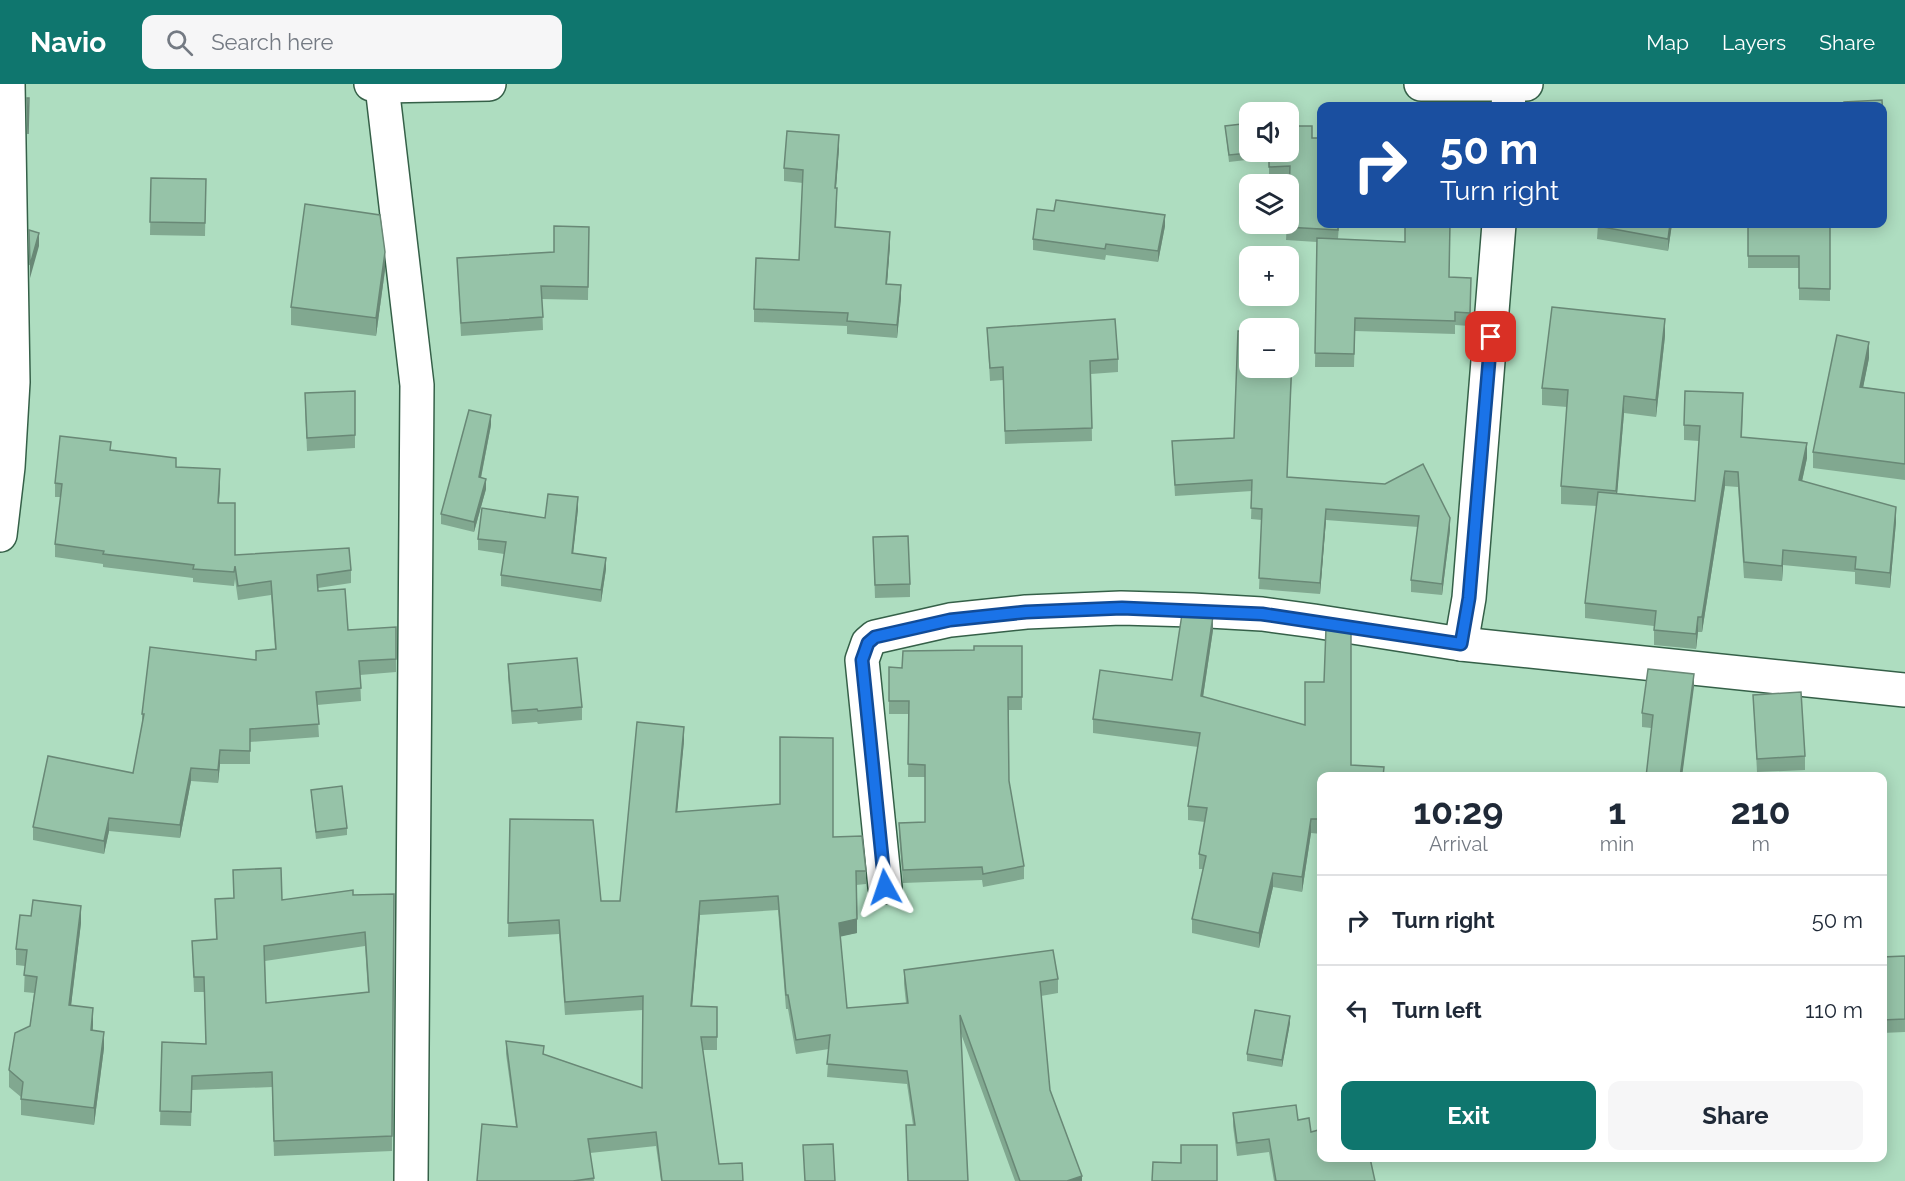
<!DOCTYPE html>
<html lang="en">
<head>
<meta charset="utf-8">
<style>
	body { margin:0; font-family:Raleway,sans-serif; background:#f6f6f7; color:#1f2937; height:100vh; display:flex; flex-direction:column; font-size:22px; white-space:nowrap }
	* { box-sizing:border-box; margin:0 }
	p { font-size:20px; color:#747a83 }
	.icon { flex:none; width:33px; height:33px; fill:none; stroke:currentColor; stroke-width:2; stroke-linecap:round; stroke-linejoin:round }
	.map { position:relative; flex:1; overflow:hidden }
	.side { position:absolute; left:1317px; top:688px; width:570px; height:390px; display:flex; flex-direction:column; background:#fff; border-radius:12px; box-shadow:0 3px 15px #0003 }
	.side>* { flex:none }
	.top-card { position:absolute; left:1317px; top:18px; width:570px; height:126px; border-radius:12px; box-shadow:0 3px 15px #0003; background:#1a4fa0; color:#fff; overflow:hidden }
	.tools { position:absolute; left:1239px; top:18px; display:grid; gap:12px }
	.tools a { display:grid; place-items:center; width:60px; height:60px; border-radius:12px; background:#fff; box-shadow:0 3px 15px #0003; font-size:30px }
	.pin { position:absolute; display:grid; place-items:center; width:51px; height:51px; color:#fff; margin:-26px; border-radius:12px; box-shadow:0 3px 9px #0006 }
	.me { position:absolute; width:66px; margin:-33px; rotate:355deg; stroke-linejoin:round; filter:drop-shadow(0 0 4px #0008) }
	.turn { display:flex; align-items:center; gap:21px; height:126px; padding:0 24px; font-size:27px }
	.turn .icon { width:78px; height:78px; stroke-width:2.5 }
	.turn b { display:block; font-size:42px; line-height:51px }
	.eta { display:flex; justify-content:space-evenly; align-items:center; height:102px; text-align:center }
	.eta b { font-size:36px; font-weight:700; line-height:42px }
	.cta { display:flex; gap:12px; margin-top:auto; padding:12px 24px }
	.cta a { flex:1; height:69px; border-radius:12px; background:#0f766e; color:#fff; font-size:24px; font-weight:700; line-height:69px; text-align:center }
	.cta a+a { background:#f6f6f7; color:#1f2937 }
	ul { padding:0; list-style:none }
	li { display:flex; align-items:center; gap:18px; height:90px; padding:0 24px; border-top:2px solid #e0e1e3 }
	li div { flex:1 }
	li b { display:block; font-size:22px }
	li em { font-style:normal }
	header { display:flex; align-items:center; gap:36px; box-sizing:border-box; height:84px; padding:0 30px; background:#0f766e; color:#fff }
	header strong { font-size:28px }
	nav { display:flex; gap:33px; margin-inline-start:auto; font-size:21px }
	.search { width:420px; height:54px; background:#f6f6f7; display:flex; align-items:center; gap:15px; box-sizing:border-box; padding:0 21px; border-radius:12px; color:#747a83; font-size:22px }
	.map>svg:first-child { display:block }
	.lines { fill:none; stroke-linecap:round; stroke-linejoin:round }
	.street-casing { stroke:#356048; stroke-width:36 }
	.secondary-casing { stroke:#356048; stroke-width:36 }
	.street { stroke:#fff; stroke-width:33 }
	.secondary { stroke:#fff; stroke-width:33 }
	.wall { fill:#81a890; fill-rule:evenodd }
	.shaded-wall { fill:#698876 }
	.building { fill:#96c3a8; stroke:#698876; stroke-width:1.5; fill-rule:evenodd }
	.route-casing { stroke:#114b97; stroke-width:15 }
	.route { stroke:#1a73e8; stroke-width:10 }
</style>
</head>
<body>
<header>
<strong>Navio</strong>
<div class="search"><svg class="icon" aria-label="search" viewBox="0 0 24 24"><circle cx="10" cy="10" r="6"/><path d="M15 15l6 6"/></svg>Search here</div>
<nav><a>Map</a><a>Layers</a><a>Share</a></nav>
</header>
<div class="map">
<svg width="1905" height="1097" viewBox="0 0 1905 1097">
	<rect width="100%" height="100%" fill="#aeddc0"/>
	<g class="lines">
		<defs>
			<g id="street">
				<path d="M382,2L417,301L411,1097"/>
				<path d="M1508,22L1510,1"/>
				<path d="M0,451L8,383L13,298L8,0"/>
				<path d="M1461,560L1469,514L1499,140"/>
				<path d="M885,803L862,576L868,559L875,553L950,536L1026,528L1121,524L1192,526L1262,530L1314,537L1461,560L1905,606"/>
			</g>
			<g id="secondary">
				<path d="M371,0L382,2L489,0"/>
				<path d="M1421,0H1526"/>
			</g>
		</defs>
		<use href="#street" class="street-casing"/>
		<use href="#secondary" class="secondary-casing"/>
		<use href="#street" class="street"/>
		<use href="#secondary" class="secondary"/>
	</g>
	<g class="wall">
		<path d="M1882,22L1885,72V84H1882Z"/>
		<path d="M1225,42L1250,68H1263V74L1229,78Z"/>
		<path d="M1312,54L1322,140H1339L1338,155L1449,193L1471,207L1470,242L1455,241V250L1355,247L1354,283H1315L1317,158L1286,156L1289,95L1269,96V68Z"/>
		<path d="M839,64L836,104L837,117L836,143L890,161L887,200L901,214L897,254L847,250V242L754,238V225L799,176L803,99L784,97V84Z"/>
		<path d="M151,94L206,95L205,152L150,151Z"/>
		<path d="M1598,140H1689H1672L1668,167L1597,155Z"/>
		<path d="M1748,140H1830V217L1799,216V184H1748Z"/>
		<path d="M1165,142L1158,178L1106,171L1105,176L1033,166V155Z"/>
		<path d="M589,143L588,216L542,215L543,246L461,252L457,174L554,168Z"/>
		<path d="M385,186L376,252L291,241V223Z"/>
		<path d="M987,244L1118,275V288L1091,290L1092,357L1005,360L1003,296L990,297Z"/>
		<path d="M1665,252L1656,333L1624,329L1617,409L1695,417L1699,357L1684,356V341L1743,324L1742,353L1807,374L1802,397L1896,438L1890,504L1855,500V488L1783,481L1782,497L1744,494L1738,403L1725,402L1702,548H1698L1696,565L1654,561V542L1585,534V519L1597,422L1561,420V402L1567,323L1542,321V304Z"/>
		<path d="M1293,261L1287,393L1385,400L1450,446L1442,511L1411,508V496L1418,443L1326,436L1320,510L1259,505L1262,436L1251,435L1252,407L1175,412L1172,357L1234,354Z"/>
		<path d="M1869,274L1863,303L1905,309V396L1813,384V368Z"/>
		<path d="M355,307V364L307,367L305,322Z"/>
		<path d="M491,341L481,394L486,405L474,448L441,440V430Z"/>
		<path d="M111,366L176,383L220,399L219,419L235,471L351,486V499L318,504V507L348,546L396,543V588L360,591L361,617L317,621L319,653L250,658V680H220L218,699L191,697L180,754L109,747L104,770L33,756V743L133,689L142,641V630L256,575V567L275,565L271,511L238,516L235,495L234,502L193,498V494L103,483V480L55,473V460L61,413H55V399Z"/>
		<path d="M578,425L573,469L606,485L601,518L501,502V491L504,470L478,466V455L545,434Z"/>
		<path d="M873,453L910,500V513L875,514Z"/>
		<path d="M1213,546L1203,613L1351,681L1384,693H1322V750L1311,749L1302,808L1273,803L1259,864L1192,849V835L1203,785H1199V770L1205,738L1188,736V722L1198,663L1093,649V635L1172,596Z"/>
		<path d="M1022,562V626H1009V697L1024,782V795L983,803L982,796L903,799L899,752V739L925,738V693H908L909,630H889V583L902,584L974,566Z"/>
		<path d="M508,580L582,623V636L538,640L537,638L512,640L508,593Z"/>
		<path d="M1694,603L1651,644L1642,643V629Z"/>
		<path d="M1753,611L1805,672V686L1757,688Z"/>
		<path d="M684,657L677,727L833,753L866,787V800L856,801L857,849L840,852L847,924L906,919L904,900V886L1058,895V909L1041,912L1050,1006L1082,1097H1015L960,947L968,1097H908L906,1041H913L907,1000L827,993L829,965L796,970L788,925H786L778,826L700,831L692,922L717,923V966H703L719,1080L743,1097H661L656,1062L590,1069L594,1097H477L516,1043L506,970V957L642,1004L643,926L565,931L559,850L508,853L510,735L601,817H620Z"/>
		<path d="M311,706L347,744V751L316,755Z"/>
		<path d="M233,786L282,816L353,811L394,810L392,1067L274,1072L272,1003L192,1006L191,1042L160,1041L162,958L206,960L204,908H194L192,857L216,855L215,815L234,814ZM365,862L368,908L266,919L265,877Z"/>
		<path d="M81,839L71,922L93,941V946L104,964L94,1041L21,1031V1013L9,1003V986L30,942L34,909L24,908L25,882L16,881V865Z"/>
		<path d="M1905,872V948L1882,949V873Z"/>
		<path d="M1290,939L1282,983L1247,977V970Z"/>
		<path d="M1233,1029L1298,1036L1311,1048L1375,1097H1274L1269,1068L1237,1072L1233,1042Z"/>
	</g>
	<g class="shaded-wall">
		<path d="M839,51V64L835,117V104Z"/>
		<path d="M1165,131V142L1158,178V167Z"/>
		<path d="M1670,140H1672L1668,167V155Z"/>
		<path d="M890,148V161L886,213V200Z"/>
		<path d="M39,149V162L30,194V181Z"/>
		<path d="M385,168V186L376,252V234Z"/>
		<path d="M901,201V214L897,254V241Z"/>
		<path d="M1665,235V252L1656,333V316Z"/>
		<path d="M1869,258V274L1860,319V303Z"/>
		<path d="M1624,312V329L1616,424V407Z"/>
		<path d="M491,331V341L479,403V393Z"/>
		<path d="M1807,359V374L1799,411V396Z"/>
		<path d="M220,385V399L218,432V419Z"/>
		<path d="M1725,387V402L1702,548V533Z"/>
		<path d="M486,395V405L474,448V438Z"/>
		<path d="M578,413V425L572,480V469Z"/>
		<path d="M1896,423V438L1890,504V489Z"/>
		<path d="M1326,425V436L1320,510V499Z"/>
		<path d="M1450,434V446L1442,511V500Z"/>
		<path d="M1783,466V481L1782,497V482Z"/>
		<path d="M606,474V485L601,518V506Z"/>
		<path d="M1213,532V546L1201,626V612Z"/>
		<path d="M1698,533V548L1696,565V550Z"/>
		<path d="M1694,590V603L1682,693H1680Z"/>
		<path d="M684,643V657L676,741V728Z"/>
		<path d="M220,666V680L218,699V686Z"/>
		<path d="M191,684V697L180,754V741Z"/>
		<path d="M109,734V747L104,770V757Z"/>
		<path d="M1311,735V749L1302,808V793Z"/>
		<path d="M1273,789V803L1259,864V849Z"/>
		<path d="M700,817V831L691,936V922Z"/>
		<path d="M81,822V839L69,938V921Z"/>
		<path d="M857,835V849L839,853V839Z"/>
		<path d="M93,924V941L91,962V946Z"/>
		<path d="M1290,932V939L1282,983V976Z"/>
		<path d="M104,948V964L94,1041V1024Z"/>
		<path d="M1082,1092V1097H1067Z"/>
	</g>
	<g class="building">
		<path d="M27,14H29L28,50Z"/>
		<path d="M1882,16L1885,72H1882V22H1767V21L1844,20V18Z"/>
		<path d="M1250,39V68H1259L1229,71L1225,42Z"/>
		<path d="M1288,42H1312V54H1322V140H1338V146L1286,143L1287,140H1288L1290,82L1269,83V68H1288Z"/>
		<path d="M787,47L839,51L835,104H837L835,143L890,148L886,200L901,201L897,241L847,237L848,229L754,225L756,174L799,176L803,86L784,84Z"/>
		<path d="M151,94L206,95L205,139L150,138Z"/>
		<path d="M1056,116L1165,131L1158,167L1106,160L1105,165L1033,155L1037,125L1054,127Z"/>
		<path d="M305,120L380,131L385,168L376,234L291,223Z"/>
		<path d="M1405,140H1450L1449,193L1471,194L1470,229L1455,228V237L1355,234L1354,270L1315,269L1317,154L1405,158Z"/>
		<path d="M1598,140H1670L1668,155L1597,142Z"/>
		<path d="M1748,140H1830V205L1799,204V172H1748Z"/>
		<path d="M554,142L589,143L588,203L541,202L543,233L461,239L457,174L554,168Z"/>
		<path d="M29,146L39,149L30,181Z"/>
		<path d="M1552,223L1665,235L1656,316L1624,312L1616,407L1561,402L1568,306L1542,304Z"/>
		<path d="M1115,235L1118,275L1090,277L1092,344L1005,347L1003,283L990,284L987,244Z"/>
		<path d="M1238,247L1250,248V284H1288V250H1293L1287,393L1385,400L1423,380L1450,434L1442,500L1411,496L1419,432L1326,425L1320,499L1259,494L1262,425L1251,424L1252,396L1175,401L1172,357L1234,354Z"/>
		<path d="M1837,251L1869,258L1860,303L1905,309V380L1813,368Z"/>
		<path d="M355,307V351L307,354L305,309Z"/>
		<path d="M1685,307L1743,309L1741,353L1807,359L1799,396L1896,423L1890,489L1855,485L1856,473L1783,466L1782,482L1744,478L1738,388L1725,387L1702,533H1698L1696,550L1654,546L1656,527L1585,519L1598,408L1695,417L1700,342L1684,341Z"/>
		<path d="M469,326L491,331L479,393L486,395L474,438L441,430Z"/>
		<path d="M60,352L111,358L110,366L176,374V383L220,385L218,419H235V471L349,464L351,486L317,491L318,507L345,505L348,546L396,543V575L359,577L361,604L316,608L319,640L250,645V667L220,666L218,686L191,684L180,741L109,734L104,757L33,743L48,672L133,689L144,630H142L150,563L256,576V567L276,565L271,497L238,502L235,482L234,488L193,485L194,481L103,470L104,467L55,460L62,400L55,399Z"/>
		<path d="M548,410L578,413L572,469L606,474L601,506L501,491L506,458L478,455L482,424L545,434Z"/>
		<path d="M908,452L910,500L875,501L873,453Z"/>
		<path d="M1182,530L1213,532L1201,612L1305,641V598H1324L1326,544L1351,548V681L1384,683L1383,693H1322V735H1311L1302,793L1273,789L1259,849L1192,835L1206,772L1199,770L1207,724L1188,722L1200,649L1093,635L1100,586L1172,596Z"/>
		<path d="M974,562H1022V613H1008L1009,697L1024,782L983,790L982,783L903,786L899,739L925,738V681L908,680L909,617H889V583L902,584L903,567L974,566Z"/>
		<path d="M577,574L582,623L538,627L537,625L512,627L508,580Z"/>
		<path d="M1648,585L1694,590L1680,693H1646L1653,631L1642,629Z"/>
		<path d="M1801,608L1805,672L1757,675L1753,611Z"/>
		<path d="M637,638L684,643L676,728L780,720V653L833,654V753L862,752L866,787H856L857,835L839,839L847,924L908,919L904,886L1053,866L1058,895L1040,898L1050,1006L1082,1092L1067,1097H1020L960,931L968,1097H908L906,1041H915L907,987L827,980L830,951L796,956L788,911H786L778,812L700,817L691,922L717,923V953H701L719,1080L742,1079L743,1097H662L656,1048L588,1055L594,1094L573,1097H477L482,1040L517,1043L506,957L544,962L543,970L642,1004L643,912L565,918L559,836L508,839L510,735L593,736L601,817H620Z"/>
		<path d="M342,702L347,744L316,748L311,706Z"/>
		<path d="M281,784L282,816L353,806V811L394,810L392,1052L274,1057L272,988L192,992L191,1028L160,1027L162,958L206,960L204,893H194L192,857L217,855L215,815L234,814L233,786ZM365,848L369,908L266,919L264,862Z"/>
		<path d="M33,816L81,822L69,921L93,924L91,946L104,948L94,1024L21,1015L23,998L9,986L15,949L30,942L37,893L24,891L27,866L16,865L20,831L31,832Z"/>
		<path d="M1905,872V935L1882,936V873Z"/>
		<path d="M1255,926L1290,932L1282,976L1247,970Z"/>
		<path d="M1296,1021L1298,1036L1309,1034L1311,1048L1322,1045V1074H1370L1375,1097H1276L1269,1055L1237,1059L1233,1029Z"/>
		<path d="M833,1060L835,1097H805L803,1061Z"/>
		<path d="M1181,1061H1217V1097H1152L1153,1078L1181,1079Z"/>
	</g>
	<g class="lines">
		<defs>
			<path id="route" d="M885,803L862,576L868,559L875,553L950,536L1026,528L1122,524L1262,530L1461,560L1469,514L1491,253"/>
		</defs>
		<use href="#route" class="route-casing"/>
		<use href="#route" class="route"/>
	</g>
</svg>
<div class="tools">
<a><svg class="icon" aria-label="sound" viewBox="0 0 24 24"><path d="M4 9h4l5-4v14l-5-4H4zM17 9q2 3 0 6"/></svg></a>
<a><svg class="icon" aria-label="layers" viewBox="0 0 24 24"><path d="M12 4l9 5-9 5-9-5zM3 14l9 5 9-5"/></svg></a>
<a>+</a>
<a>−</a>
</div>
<div class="pin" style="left:1491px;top:253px;background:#d93025"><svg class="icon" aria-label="arrive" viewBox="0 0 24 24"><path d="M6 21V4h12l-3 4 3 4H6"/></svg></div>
<svg class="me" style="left:885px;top:803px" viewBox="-20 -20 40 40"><path d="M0-17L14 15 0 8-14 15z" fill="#1a73e8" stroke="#fff" stroke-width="4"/></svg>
<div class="top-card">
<div class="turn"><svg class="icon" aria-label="right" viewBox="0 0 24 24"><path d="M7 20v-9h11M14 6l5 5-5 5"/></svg><div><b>50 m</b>Turn right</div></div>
</div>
<section class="side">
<div class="eta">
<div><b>10:29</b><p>Arrival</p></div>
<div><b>1</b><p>min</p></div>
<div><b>210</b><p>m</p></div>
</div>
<ul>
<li><svg class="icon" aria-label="right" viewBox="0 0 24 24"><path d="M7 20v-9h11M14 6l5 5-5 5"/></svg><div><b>Turn right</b></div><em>50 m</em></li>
<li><svg class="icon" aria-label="left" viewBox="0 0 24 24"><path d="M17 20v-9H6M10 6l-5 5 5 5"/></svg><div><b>Turn left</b></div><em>110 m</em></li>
</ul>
<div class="cta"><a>Exit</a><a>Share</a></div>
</section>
</div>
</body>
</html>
